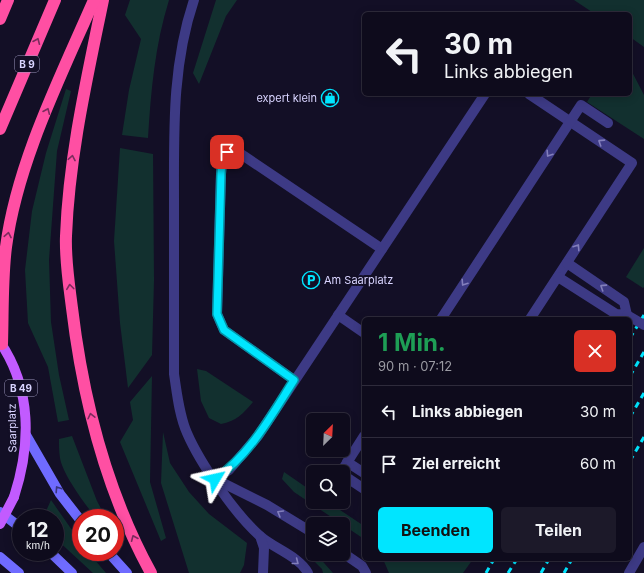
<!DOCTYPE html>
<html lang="de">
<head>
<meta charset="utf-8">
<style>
	body { margin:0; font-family:Inter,sans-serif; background:#1c1929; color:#f1f3f6; height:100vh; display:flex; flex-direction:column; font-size:15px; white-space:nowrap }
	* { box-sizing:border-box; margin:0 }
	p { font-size:13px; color:#9b9ba3 }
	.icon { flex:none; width:22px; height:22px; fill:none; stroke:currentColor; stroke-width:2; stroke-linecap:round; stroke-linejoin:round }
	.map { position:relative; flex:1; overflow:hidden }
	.side { position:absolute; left:362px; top:317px; width:270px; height:244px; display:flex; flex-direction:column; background:#0e0b1c; border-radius:6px; box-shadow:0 2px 10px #0003,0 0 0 1px #2e2b3b }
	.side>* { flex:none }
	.top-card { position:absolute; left:362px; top:12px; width:270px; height:84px; border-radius:6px; box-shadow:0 2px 10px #0003,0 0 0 1px #2e2b3b; background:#0e0b1c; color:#f1f3f6; overflow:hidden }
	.needle { width:26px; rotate:24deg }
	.buttons { position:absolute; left:306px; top:413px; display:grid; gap:8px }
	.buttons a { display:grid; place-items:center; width:44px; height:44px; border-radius:6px; background:#0e0b1c; box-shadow:0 2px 10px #0003,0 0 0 1px #2e2b3b; font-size:20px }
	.speed { position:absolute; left:12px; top:509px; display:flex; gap:8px; font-size:20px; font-weight:700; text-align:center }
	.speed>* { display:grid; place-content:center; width:52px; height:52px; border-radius:50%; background:#0e0b1c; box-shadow:0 2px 10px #0003,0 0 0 1px #2e2b3b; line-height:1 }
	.speed small { font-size:10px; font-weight:400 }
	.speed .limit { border:6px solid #d22; background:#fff; color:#111 }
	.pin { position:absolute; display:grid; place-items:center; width:34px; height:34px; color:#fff; margin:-17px; border-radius:8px; box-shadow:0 2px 6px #0006 }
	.me { position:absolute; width:44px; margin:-22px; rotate:54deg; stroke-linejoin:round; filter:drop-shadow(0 0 3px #0008) }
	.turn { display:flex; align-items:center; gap:14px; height:84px; padding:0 16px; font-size:18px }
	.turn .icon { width:52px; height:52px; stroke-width:2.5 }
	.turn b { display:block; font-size:28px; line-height:34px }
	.round { display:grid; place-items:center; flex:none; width:42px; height:42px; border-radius:6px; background:#1c1929 }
	.overview { display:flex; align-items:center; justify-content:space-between; height:68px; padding:0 16px }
	h1 { font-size:24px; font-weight:700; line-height:30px; color:#1e9e55 }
	.primary-button { display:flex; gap:8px; margin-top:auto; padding:8px 16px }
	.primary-button a { flex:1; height:46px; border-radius:6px; background:#00e5ff; color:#111; font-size:16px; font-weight:700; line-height:46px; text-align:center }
	.primary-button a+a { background:#1c1929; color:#f1f3f6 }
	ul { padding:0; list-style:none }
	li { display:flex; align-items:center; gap:12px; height:52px; padding:0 16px; border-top:1px solid #2e2b3b }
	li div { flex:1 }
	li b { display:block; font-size:15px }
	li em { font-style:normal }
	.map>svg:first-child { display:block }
	.green { fill:#12302f }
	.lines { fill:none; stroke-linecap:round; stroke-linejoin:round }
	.lane { stroke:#3d3a85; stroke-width:10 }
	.street { stroke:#3d3a85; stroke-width:10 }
	.secondary { stroke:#6f6bff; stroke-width:10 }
	.primary { stroke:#c25bff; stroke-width:10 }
	.highway { stroke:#ff4fa3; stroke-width:12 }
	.rail { stroke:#00e5ff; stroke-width:3; stroke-dasharray:6 5; stroke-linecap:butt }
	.lane-bridge { stroke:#3d3a85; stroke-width:10 }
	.primary-bridge { stroke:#c25bff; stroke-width:10 }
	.oneway { stroke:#7d2c5e }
	.oneway2 { stroke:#837fbc }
	.oneway3 { stroke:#38347d }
	.route-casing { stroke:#0095a6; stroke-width:10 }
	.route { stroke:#00e5ff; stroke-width:7 }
	.labels { text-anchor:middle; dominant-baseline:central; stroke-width:4; stroke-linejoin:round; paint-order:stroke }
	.shield { fill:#130f26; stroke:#9e99be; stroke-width:1 }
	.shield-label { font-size:10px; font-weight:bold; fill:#d9d4ff }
	.poi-label { font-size:11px; fill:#d9d4ff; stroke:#130f26; text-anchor:end }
	.street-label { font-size:11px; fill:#d9d4ff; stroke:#130f26 }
</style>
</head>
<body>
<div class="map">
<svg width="644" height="573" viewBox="0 0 644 573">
	<rect width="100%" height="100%" fill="#130f26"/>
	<g class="green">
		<path d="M130,0H169C155,45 151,90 148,138L122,135L129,90L141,39L125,15Z"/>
		<path d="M216,0H237L226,16L199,84L193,73Z"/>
		<path d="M574,0H644V47L630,37V14H595Z"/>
		<path d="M630,68L644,95V139L587,102L592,94H630Z"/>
		<path d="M66,89L71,91L57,151L49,260L51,322L59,375L69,420L58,422L48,367L28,323L25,270L32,211L46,153Z"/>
		<path d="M120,148L153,154L154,280L152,355L128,388L120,323L114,241Z"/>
		<path d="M644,248V287L643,288L626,277Z"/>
		<path d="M197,369L206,371L253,402C243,414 236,421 221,424L209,418L201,401Z"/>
		<path d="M152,376L150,482L166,538L161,541L120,442L133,420L130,402Z"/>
		<path d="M163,432L170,463L189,492L209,514L247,543L244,565L240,573H189L161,483Z"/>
		<path d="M72,436L97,501L106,518H96C85,504 63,475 60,458C59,452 59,445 59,439Z"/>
		<path d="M284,472L313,492V502H328L364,526V539L294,492L282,479Z"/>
		<path d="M51,500L81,543V552H88L106,573H93L55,538V518H43Z"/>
		<path d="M313,554H316L333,573H323L322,569L311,558Z"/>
		<path d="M383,559H473L463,573H389Z"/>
	</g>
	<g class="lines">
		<g class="lane">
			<path d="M529,94L632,163L530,319"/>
			<path d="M558,277L616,314L627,315L624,302L567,263"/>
			<path d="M338,315L364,333"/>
			<path d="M441,319L581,105L608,123"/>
			<path d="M294,380L224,330L217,314L221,174L222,161L227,152L235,150L382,249"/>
			<path d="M347,462L364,473"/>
			<path d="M341,472L364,436"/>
			<path d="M343,475L364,489"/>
			<path d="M215,479L229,470L258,436L485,94"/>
		</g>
		<g class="street">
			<path d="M194,0C172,65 174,130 174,198C174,256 174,315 174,374C177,393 179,415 187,433C200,463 235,514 260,536C273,548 299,556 308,573"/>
			<path d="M217,480L267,505L313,533"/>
			<path d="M260,536L264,548L263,573"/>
			<path d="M343,553L362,566L366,573"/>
			<path d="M629,573L644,547"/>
		</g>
		<g class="secondary">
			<path d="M26,435L60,494L81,521"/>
			<path d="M0,512L21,528"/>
			<path d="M50,552L72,573"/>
			<path d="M108,552L127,573"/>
			<path d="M0,557L19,573"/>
		</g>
		<path class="primary" d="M0,342C32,389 31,445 14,497"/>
		<g class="highway">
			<path d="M103,0C87,78 69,156 66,236C65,260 69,284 72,308C83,400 106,491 151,573"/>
			<path d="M0,19L8,0"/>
			<path d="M0,129L55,0"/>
			<path d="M2,344C3,312 2,279 6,247C17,163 60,78 94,0"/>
		</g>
		<g class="rail">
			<path d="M630,338L644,315"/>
			<path d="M630,376L644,352"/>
			<path d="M630,417L644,393"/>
			<path d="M630,461L644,437"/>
			<path d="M486,573L494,559"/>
			<path d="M508,573L517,559"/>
			<path d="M541,573L549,559"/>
			<path d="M564,573L572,559"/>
		</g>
		<path class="lane-bridge" d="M627,315L644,325"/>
		<path class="primary-bridge" d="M0,524L14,497"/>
	</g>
	<defs><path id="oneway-chevron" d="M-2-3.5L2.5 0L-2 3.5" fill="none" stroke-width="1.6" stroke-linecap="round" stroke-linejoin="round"/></defs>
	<g class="oneway">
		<use href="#oneway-chevron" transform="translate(37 41) rotate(-67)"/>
		<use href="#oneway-chevron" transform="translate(47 111) rotate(-67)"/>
		<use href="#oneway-chevron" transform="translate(72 158) rotate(-79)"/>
		<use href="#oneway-chevron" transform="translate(8 235) rotate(-79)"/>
		<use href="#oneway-chevron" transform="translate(70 287) rotate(-97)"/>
		<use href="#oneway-chevron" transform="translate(91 416) rotate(-103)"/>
		<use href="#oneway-chevron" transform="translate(134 538) rotate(-113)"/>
	</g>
	<g class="oneway2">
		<use href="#oneway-chevron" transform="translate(601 142) rotate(-147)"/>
		<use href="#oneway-chevron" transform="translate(549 154) rotate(123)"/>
		<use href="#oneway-chevron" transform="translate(577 247) rotate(-57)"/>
		<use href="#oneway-chevron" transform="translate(464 283) rotate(123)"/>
		<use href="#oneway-chevron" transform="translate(603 287) rotate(-147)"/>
		<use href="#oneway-chevron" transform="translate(280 513) rotate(-150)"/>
		<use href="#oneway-chevron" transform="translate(296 562) rotate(38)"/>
	</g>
	<use class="oneway3" href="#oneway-chevron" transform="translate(58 489) rotate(-123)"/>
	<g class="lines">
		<defs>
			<path id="route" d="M215,479C250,455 271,416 294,380L224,330L217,314L221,174L222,161L227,152"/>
		</defs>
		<use href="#route" class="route-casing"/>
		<use href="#route" class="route"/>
	</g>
	<defs>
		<symbol id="shop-ring" viewBox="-11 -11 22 22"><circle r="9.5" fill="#130f26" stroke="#00e5ff" stroke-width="1.5"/><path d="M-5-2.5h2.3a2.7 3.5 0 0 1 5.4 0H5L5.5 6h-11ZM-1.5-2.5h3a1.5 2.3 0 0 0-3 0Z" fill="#00e5ff"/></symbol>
		<symbol id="parking-ring" viewBox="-11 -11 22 22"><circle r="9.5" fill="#130f26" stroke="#00e5ff" stroke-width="1.5"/><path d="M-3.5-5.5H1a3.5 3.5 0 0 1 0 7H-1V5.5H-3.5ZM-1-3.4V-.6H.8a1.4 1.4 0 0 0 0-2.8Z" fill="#00e5ff"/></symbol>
	</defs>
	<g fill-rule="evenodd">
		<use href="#shop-ring" x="320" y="88" width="20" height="20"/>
		<use href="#parking-ring" x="301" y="270" width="20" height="20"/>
	</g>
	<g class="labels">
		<g class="shield">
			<rect x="15" y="56" width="24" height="16" rx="3"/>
			<rect x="5" y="380" width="32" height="16" rx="3"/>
		</g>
		<g class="shield-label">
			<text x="27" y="64">B 9</text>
			<text x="21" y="388">B 49</text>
		</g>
		<g class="poi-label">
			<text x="317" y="98">expert klein</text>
			<text x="324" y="280" text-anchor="start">Am Saarplatz</text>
		</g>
		<g class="street-label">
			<text transform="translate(12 428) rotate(-91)">Saarplatz</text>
		</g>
	</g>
</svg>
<div class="buttons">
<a><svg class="needle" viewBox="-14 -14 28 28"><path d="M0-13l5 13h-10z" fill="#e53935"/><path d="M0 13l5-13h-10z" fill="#9b9ba3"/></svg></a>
<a><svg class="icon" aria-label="search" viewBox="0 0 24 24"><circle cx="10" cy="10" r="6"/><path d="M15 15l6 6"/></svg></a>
<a><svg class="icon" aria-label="layers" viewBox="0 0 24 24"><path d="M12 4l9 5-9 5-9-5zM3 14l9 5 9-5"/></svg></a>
</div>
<div class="speed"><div>12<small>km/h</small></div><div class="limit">20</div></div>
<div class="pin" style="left:227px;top:152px;background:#d93025"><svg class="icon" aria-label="arrive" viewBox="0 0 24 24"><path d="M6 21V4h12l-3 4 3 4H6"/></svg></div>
<svg class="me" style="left:215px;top:479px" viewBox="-20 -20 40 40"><path d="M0-17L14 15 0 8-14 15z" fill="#00e5ff" stroke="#fff" stroke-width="4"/></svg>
<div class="top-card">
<div class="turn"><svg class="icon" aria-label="left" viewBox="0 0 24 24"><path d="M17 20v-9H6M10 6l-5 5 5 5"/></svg><div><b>30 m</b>Links abbiegen</div></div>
</div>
<section class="side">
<div class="overview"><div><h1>1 Min.</h1><p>90 m · 07:12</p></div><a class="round" style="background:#d93025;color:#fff"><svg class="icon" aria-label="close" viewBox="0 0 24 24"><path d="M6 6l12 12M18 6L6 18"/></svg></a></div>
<ul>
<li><svg class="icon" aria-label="left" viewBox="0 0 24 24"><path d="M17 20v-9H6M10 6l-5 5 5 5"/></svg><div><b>Links abbiegen</b></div><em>30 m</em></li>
<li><svg class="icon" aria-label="arrive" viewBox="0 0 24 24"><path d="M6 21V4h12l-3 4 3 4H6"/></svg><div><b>Ziel erreicht</b></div><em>60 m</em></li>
</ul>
<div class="primary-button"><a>Beenden</a><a>Teilen</a></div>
</section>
</div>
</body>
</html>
